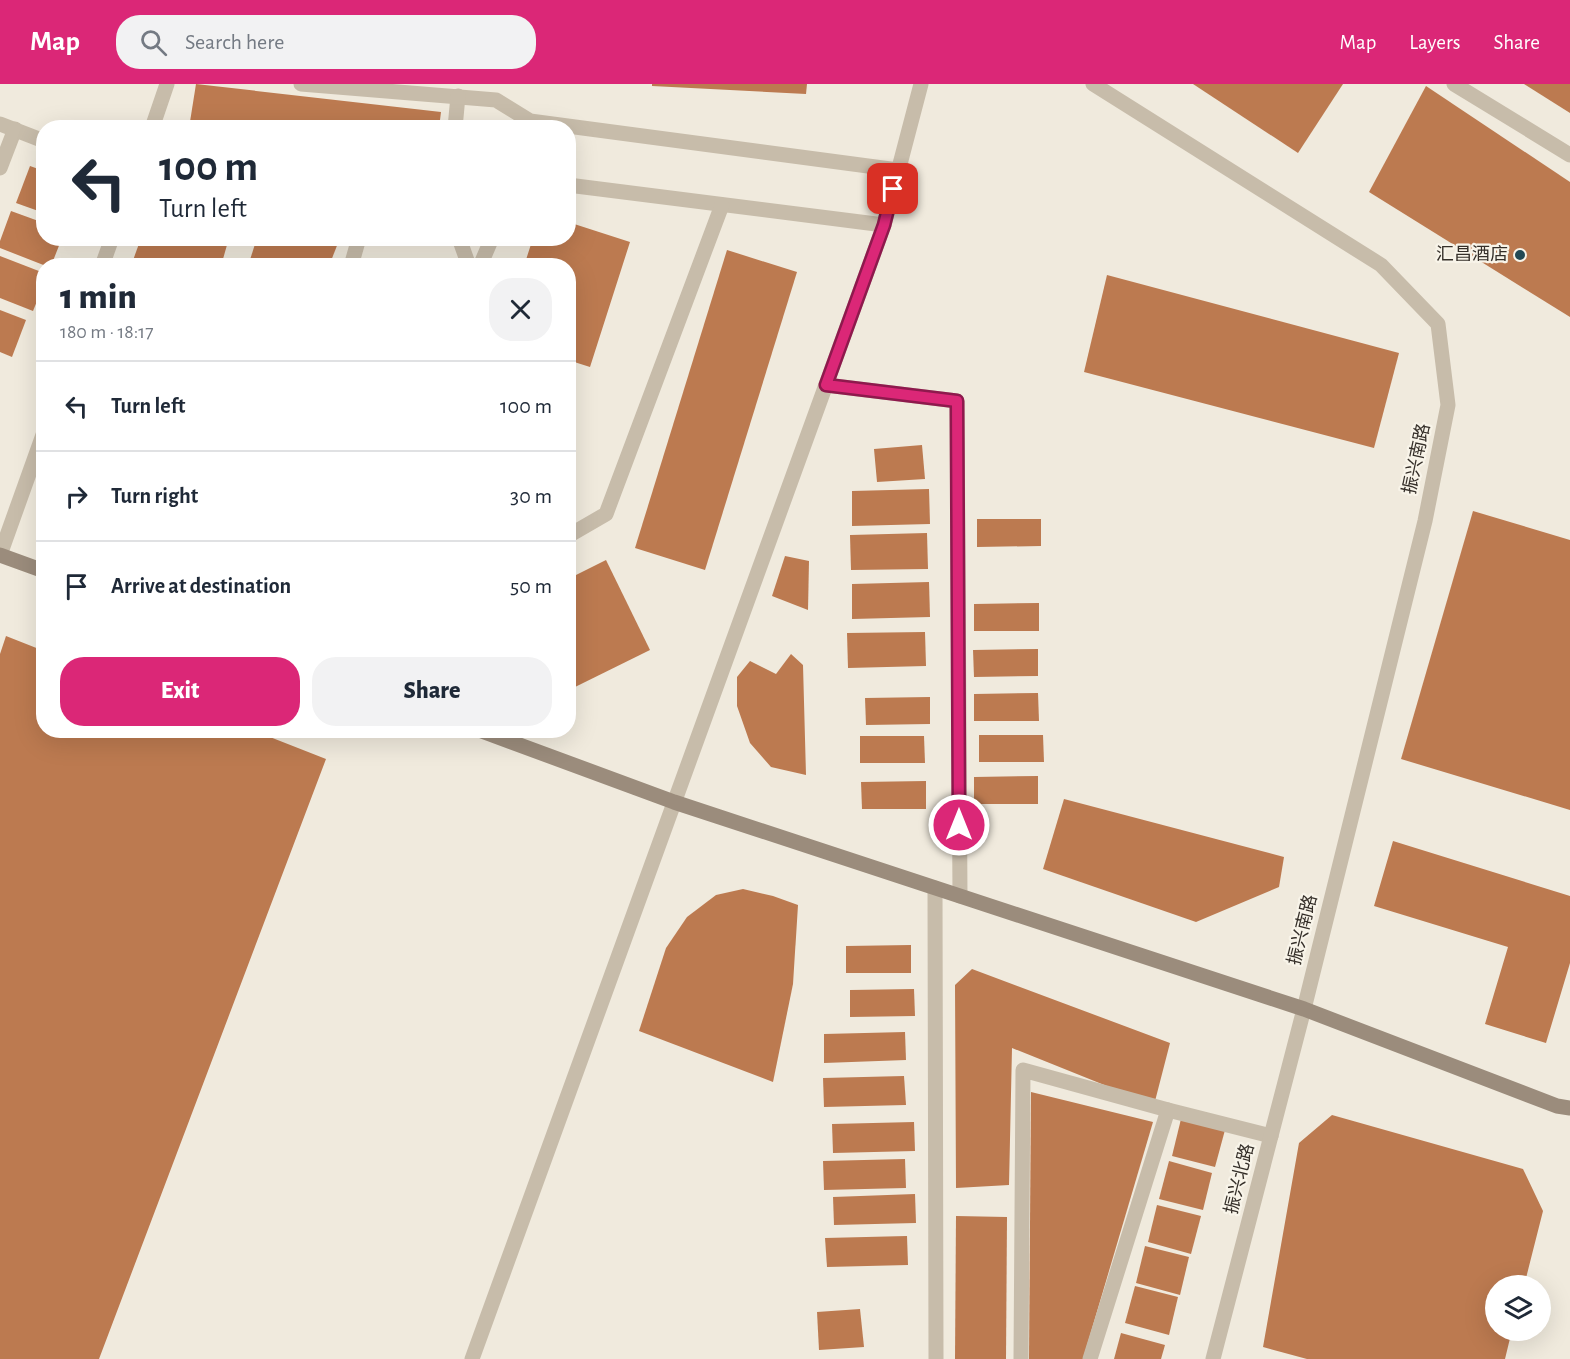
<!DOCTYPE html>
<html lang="en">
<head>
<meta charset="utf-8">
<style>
	body { margin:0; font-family:"Alegreya Sans","Noto Sans SC",sans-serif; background:#f2f2f3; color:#1f2937; height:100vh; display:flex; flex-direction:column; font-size:22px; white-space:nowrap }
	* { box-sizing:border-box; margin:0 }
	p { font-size:20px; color:#747a83 }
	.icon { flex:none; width:33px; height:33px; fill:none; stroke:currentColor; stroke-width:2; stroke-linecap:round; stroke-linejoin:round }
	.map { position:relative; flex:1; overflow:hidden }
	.sheet { position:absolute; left:36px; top:174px; width:540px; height:480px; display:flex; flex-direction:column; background:#fff; border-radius:24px; box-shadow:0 6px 24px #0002 }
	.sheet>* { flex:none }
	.guide { position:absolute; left:36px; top:36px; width:540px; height:126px; border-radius:24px; box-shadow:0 6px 24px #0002; background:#fff; color:#1f2937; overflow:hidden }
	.fabs { position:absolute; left:1485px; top:1191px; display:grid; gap:12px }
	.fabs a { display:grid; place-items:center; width:66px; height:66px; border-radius:50%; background:#fff; box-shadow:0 6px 24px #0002; font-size:30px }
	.pin { position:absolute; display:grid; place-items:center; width:51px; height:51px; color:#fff; margin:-26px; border-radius:12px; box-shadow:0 3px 9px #0006 }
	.me { position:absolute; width:66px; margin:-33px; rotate:0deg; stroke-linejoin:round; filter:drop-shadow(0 0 4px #0008) }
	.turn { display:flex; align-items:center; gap:21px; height:126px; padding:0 24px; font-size:27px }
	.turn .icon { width:78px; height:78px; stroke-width:2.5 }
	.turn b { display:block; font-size:42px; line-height:51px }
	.round { display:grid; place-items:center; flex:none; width:63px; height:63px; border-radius:24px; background:#f2f2f3 }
	.summary { display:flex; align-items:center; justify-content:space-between; height:102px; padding:0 24px }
	h1 { font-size:36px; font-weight:800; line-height:45px }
	.action { display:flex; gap:12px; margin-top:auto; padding:12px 24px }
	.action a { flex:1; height:69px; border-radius:24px; background:#db2777; color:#fff; font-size:24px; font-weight:800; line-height:69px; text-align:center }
	.action a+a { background:#f2f2f3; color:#1f2937 }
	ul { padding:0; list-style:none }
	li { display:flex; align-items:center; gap:18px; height:90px; padding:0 24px; border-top:2px solid #e0e1e3 }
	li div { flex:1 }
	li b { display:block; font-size:22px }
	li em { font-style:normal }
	header { display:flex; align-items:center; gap:36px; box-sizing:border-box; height:84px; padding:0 30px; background:#db2777; color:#fff }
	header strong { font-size:28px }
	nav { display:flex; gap:33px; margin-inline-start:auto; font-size:21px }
	.search { width:420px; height:54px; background:#f2f2f3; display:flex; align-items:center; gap:15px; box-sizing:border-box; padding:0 21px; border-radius:24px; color:#747a83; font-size:22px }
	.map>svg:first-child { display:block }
	.building { fill:#bc7a50 }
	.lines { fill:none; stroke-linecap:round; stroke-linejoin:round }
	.lane { stroke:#c7bcaa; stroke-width:15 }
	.street { stroke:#c7bcaa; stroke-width:15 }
	.secondary { stroke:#9b8c7c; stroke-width:15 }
	.route-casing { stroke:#8e194d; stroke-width:15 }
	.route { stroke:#db2777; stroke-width:10 }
	.poi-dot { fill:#224954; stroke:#f8f4e9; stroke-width:2 }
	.labels { text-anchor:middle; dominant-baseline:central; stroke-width:4.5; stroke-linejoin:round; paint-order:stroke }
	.poi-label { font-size:18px; fill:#352f29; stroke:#f8f4e9; text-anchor:end }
	.street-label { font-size:18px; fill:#352f29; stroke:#f8f4e9 }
</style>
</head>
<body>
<header>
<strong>Map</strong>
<div class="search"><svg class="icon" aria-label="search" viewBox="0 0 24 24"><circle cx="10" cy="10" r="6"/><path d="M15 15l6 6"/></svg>Search here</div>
<nav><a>Map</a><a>Layers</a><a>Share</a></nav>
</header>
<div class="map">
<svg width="1570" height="1275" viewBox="0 0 1570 1275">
	<rect width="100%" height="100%" fill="#f0eadd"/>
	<g class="building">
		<path d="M196,0L441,28L439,44H189Z"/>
		<path d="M652,0H807L806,10L652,2Z"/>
		<path d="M1193,0H1343L1298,69Z"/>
		<path d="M1524,0H1570V29Z"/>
		<path d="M1426,2L1570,98V233L1369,108Z"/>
		<path d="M30,82L44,87V129L16,119Z"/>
		<path d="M11,127L44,139V154H62L51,182H46L0,164V157Z"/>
		<path d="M568,138L630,158L590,283L568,276V182H524L533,154H568Z"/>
		<path d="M141,154H229L221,182H131Z"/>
		<path d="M257,154H340L329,182H248Z"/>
		<path d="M727,166L797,188L705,486L635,464Z"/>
		<path d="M0,172L44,189V200L33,227L0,214Z"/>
		<path d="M1107,191L1399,269L1374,364L1084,288Z"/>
		<path d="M0,226L26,236L12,273L0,268Z"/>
		<path d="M922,361L925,395L877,398L874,365Z"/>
		<path d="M929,405L930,440L852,442V407Z"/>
		<path d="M1473,427L1570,456V726L1401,675Z"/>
		<path d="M977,435H1041V462L977,463Z"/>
		<path d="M927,449L928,485L851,486L850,451Z"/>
		<path d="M785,472L809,477L808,526L772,512Z"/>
		<path d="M606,476L650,566L571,605L568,599V495Z"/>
		<path d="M929,498L930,533L852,535V500Z"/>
		<path d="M1039,519V547H974V520Z"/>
		<path d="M925,548L926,582L848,584L847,549Z"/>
		<path d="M6,552L44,567V646H252L326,675L99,1275H0V570Z"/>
		<path d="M1038,565V592L974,593L973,566Z"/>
		<path d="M791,570L803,581L806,691L771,683L750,659L737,622V593L750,577L776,590Z"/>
		<path d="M1038,609L1039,637H974V610Z"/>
		<path d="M930,613V640L866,641L865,614Z"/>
		<path d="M979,651H1043L1044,678H979Z"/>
		<path d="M860,652H924L925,679H860Z"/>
		<path d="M1038,692V720H974V693Z"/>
		<path d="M926,697V725H862L861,698Z"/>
		<path d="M1064,715L1284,773L1279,803L1196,838L1043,785Z"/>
		<path d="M1393,757L1570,812V879L1546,959L1485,940L1508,863L1374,822Z"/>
		<path d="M743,805L773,812L798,821L793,900L773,998L639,947L666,864L687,833L716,811Z"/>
		<path d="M911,861V889H846V862Z"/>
		<path d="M972,885L1170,959L1154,1021L1012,964L1009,1101L956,1104L955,901Z"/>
		<path d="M914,905L915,932L850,933V906Z"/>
		<path d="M905,948L906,976L824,979V950Z"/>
		<path d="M904,992L906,1021L824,1023L823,994Z"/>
		<path d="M1031,1008L1153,1038L1083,1275H1029Z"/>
		<path d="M1332,1031L1523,1085L1543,1127L1524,1202H1496V1246H1512L1505,1275H1307L1263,1263L1299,1059Z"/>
		<path d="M1181,1035L1225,1046L1215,1083L1172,1072Z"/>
		<path d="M914,1038L915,1067L833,1069L832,1040Z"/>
		<path d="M905,1075L906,1104L824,1106L823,1077Z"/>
		<path d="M1169,1077L1212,1089L1203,1126L1159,1115Z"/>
		<path d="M915,1110L916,1139L834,1141L833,1113Z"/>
		<path d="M1157,1121L1201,1132L1191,1170L1148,1158Z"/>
		<path d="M956,1132L1007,1133L1006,1275H955Z"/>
		<path d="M907,1152L908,1181L827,1183L825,1154Z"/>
		<path d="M1145,1162L1189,1173L1180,1211L1136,1199Z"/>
		<path d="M1135,1202L1178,1213L1169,1251L1125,1239Z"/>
		<path d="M860,1225L864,1263L819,1266L817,1228Z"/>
		<path d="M1121,1249L1165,1261L1161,1275H1114Z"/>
	</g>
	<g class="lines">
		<g class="lane">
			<path d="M301,0L496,16L530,37L898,86"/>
			<path d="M1454,0L1570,71"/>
			<path d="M455,44L458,12"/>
			<path d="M568,101L884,141"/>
			<path d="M459,154L469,182"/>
			<path d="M351,182L359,154"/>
			<path d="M480,182L492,154"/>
			<path d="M568,452L606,430L722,121"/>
			<path d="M1021,1275L1023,986L1168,1026"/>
			<path d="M1090,1275L1168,1026L1271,1052"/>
		</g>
		<g class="street">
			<path d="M1093,0L1381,181L1438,240L1448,321L1425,437L1304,925L1213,1275"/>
			<path d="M0,40L44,57"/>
			<path d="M152,44L167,0"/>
			<path d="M0,84L15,45"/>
			<path d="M102,182L112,154"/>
			<path d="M826,301L957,317L960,812"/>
			<path d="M0,471L44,348"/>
			<path d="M935,804L936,1275"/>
			<path d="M472,1275L884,141L921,0"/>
		</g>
		<g class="secondary">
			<path d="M0,471L44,487"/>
			<path d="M479,646L674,718L1304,925L1557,1022L1570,1024"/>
		</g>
	</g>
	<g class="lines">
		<defs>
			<path id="route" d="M893,105L884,141L826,301L957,317L959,741"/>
		</defs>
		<use href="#route" class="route-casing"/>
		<use href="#route" class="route"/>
	</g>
	<circle class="poi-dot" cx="1520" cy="171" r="6"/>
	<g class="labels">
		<g class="poi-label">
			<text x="1508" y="171">汇昌酒店</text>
		</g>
		<g class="street-label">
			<text transform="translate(1417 375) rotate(-78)">振兴南路</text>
			<text transform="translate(1303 846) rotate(-76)">振兴南路</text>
			<text transform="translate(1240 1095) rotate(-76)">振兴北路</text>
		</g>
	</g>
</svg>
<div class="fabs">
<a><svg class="icon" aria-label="layers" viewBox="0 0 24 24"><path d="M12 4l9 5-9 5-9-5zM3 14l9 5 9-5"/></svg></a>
</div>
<div class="pin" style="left:893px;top:105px;background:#d93025"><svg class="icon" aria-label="arrive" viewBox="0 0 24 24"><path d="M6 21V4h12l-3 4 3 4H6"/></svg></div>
<svg class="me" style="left:959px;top:741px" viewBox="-20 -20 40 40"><circle r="17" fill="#db2777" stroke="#fff" stroke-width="3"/><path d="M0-11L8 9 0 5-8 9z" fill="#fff"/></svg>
<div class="guide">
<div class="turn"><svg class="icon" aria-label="left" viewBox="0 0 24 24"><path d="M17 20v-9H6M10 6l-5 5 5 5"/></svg><div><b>100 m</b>Turn left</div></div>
</div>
<section class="sheet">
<div class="summary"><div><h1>1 min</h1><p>180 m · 18:17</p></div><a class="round"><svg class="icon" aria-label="close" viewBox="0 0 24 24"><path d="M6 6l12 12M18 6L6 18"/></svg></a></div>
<ul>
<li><svg class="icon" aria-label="left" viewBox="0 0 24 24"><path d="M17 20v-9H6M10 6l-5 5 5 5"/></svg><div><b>Turn left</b></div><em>100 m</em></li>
<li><svg class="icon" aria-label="right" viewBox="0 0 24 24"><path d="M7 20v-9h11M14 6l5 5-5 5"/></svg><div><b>Turn right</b></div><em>30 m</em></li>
<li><svg class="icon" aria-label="arrive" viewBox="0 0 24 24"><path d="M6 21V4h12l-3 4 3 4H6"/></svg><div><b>Arrive at destination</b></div><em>50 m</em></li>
</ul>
<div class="action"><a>Exit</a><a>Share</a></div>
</section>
</div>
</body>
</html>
